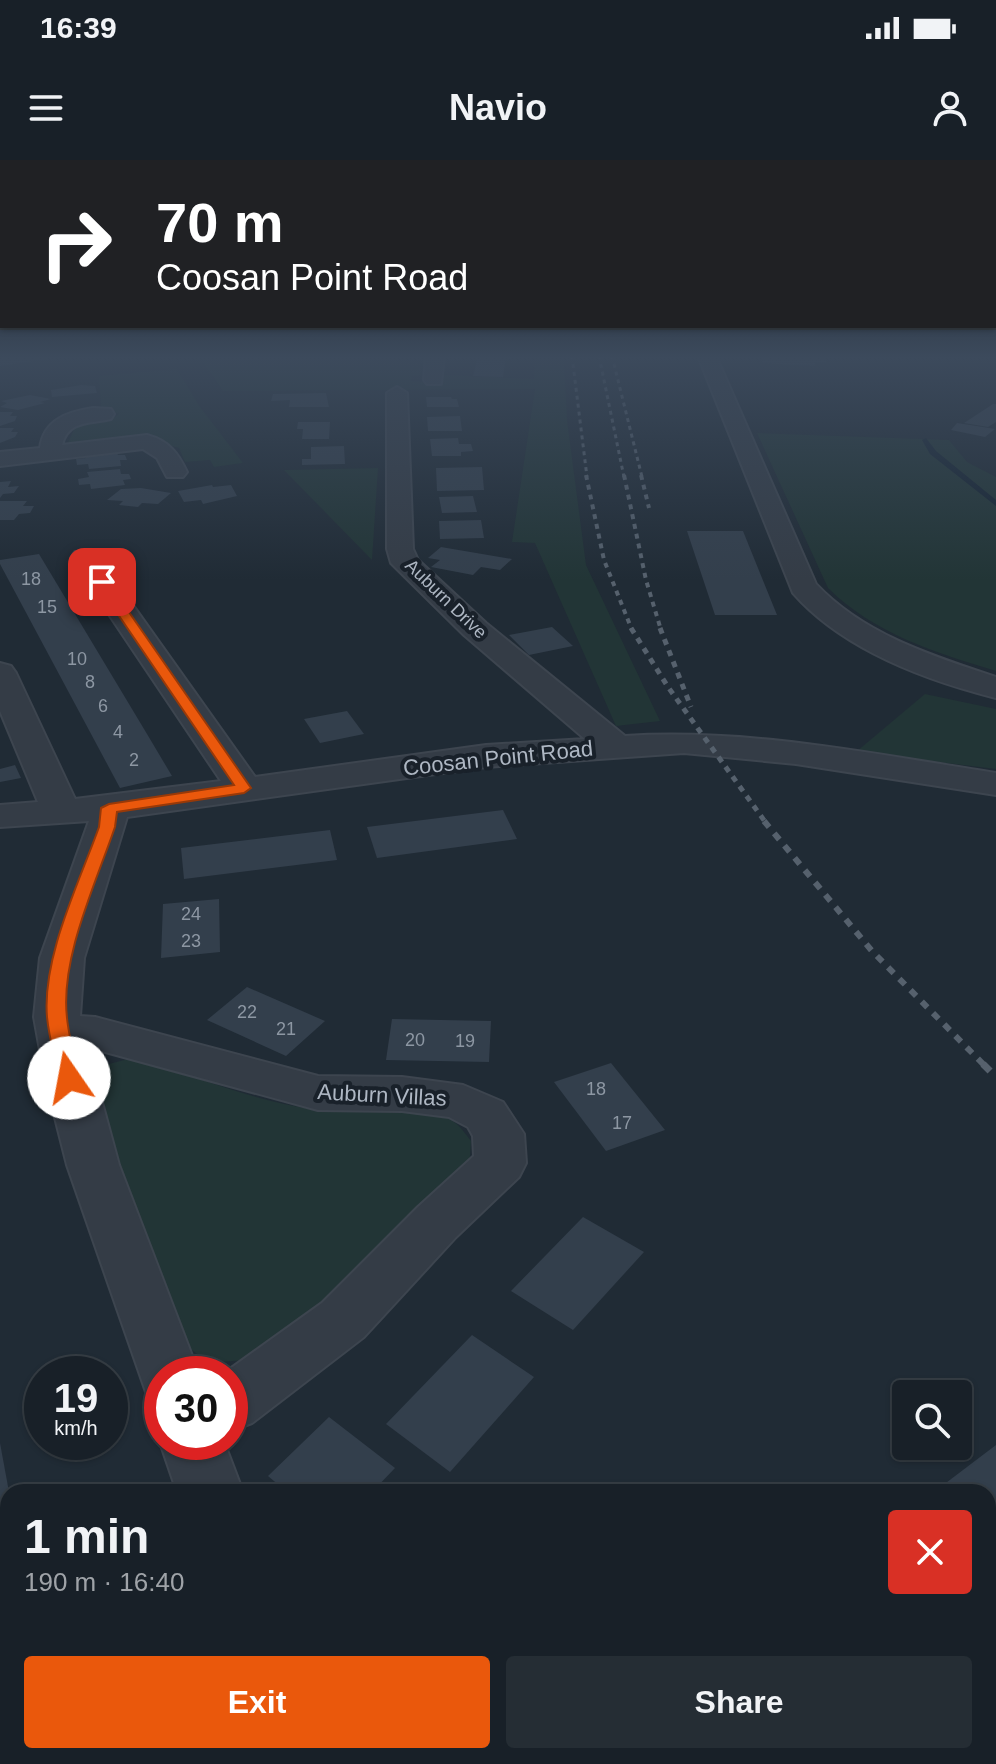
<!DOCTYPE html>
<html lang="en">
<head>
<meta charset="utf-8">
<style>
	body { margin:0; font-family:Helvetica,sans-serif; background:#252d34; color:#f1f3f6; height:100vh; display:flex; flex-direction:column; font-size:30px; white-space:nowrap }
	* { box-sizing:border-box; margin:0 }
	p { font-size:26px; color:#9fa3a8 }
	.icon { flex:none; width:44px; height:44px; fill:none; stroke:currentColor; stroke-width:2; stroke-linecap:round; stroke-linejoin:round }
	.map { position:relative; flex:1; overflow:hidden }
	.panel { position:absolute; left:0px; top:1324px; width:996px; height:280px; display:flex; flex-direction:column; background:#182028; border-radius:24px 24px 0 0; box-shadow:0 2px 6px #0004,0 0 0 2px #363e45 }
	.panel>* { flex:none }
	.banner { position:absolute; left:0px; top:0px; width:996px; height:168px; box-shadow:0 2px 6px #0004,0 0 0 2px #363e45; background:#202124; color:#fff; overflow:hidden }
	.controls { position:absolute; left:892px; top:1220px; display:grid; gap:16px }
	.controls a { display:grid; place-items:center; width:80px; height:80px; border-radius:8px; background:#182028; box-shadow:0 2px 6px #0004,0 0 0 2px #363e45; font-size:40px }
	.speed { position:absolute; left:24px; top:1196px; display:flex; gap:16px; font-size:40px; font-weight:700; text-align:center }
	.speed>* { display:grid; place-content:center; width:104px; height:104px; border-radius:50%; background:#182028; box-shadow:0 2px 6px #0004,0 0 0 2px #363e45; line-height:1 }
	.speed small { font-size:20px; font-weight:400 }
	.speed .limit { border:12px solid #d22; background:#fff; color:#111 }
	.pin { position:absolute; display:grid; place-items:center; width:68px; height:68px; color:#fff; margin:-34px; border-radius:16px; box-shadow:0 4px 12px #0006 }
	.me { position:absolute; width:88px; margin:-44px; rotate:348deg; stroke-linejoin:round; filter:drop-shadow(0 0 6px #0008) }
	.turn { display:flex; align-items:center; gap:28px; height:168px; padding:0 24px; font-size:36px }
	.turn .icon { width:104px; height:104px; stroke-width:2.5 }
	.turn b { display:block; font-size:56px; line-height:68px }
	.round { display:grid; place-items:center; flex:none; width:84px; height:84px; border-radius:8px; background:#252d34 }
	.summary { display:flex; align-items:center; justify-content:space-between; height:136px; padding:0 24px }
	h1 { font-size:48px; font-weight:700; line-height:60px }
	.cta { display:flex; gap:16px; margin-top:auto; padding:16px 24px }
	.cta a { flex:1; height:92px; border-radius:8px; background:#ea580c; color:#fff; font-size:32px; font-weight:700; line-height:92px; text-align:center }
	.cta a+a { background:#252d34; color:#f1f3f6 }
	.status { display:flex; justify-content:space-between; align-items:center; height:56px; padding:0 40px; background:#182028; direction:ltr }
	.status svg { height:22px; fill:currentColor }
	header { display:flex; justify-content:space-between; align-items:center; height:104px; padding:0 24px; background:#182028; font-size:36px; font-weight:700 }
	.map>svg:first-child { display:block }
	.green { fill:#223536 }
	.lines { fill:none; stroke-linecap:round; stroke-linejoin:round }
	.stream { fill:#152331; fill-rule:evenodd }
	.building { fill:#333f4c }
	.minor-casing { stroke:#3d454f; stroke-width:4 }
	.minor { fill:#343c46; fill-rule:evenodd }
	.rail-far4 { stroke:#56616d; stroke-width:3; stroke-dasharray:4 4; stroke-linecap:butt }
	.rail-far3 { stroke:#56616d; stroke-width:4; stroke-dasharray:5 5; stroke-linecap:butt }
	.rail-far2 { stroke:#56616d; stroke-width:5; stroke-dasharray:6 6; stroke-linecap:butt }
	.rail-far1 { stroke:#56616d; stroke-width:6; stroke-dasharray:8 8; stroke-linecap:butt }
	.rail { stroke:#56616d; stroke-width:7; stroke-dasharray:10 10; stroke-linecap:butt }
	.route { fill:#ea580c; stroke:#983908; stroke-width:2 }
	.labels { text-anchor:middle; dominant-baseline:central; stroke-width:8; stroke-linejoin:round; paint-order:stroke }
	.number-label { font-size:18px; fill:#8d97a3 }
	.far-street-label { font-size:18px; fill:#aeb7c3; stroke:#19212a }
	.street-label { font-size:22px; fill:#aeb7c3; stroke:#19212a }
</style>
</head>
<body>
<div class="status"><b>16:39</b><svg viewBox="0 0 49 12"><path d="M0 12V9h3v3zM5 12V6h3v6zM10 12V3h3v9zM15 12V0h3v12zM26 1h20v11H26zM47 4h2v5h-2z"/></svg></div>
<header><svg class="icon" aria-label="menu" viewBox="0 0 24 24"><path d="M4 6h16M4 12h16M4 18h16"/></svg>Navio<svg class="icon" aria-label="person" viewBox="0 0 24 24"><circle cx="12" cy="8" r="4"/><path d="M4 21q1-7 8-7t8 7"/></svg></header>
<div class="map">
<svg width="996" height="1604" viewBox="0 0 996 1604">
	<rect width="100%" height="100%" fill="#202b35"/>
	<g class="green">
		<path d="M199,196L419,200L421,215L412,216L411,221L443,222L444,215L534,219L535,196H564L567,260L586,405L660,561L616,566L535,383L512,382L535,229L223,231Z"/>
		<path d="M177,209L200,247L243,303L214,307L210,300L185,302L179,288L154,281L66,287L78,261L112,258L119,254L101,249L99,216Z"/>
		<path d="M757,273L949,280L967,302L996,317V511C936,493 873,473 828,428Z"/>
		<path d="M378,308L372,400L284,310Z"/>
		<path d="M925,534L996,549V609L856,592Z"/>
		<path d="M136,897C200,918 264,946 332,951C364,953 421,944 449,959C459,964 464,972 471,981L469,1010L296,1174L245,1200L221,1202L203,1198L189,1188L122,1013L92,922L101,906Z"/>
	</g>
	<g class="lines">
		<path class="stream" d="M926,278L936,291L996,340V346L930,294L922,280Z"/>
	</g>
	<g class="building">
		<path d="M16,196H60V197L0,206V198Z"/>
		<path d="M478,196H506L503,217L473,216Z"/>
		<path d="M763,196H826V202H815V206L762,203Z"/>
		<path d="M81,225L95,226L97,233L52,237L51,230Z"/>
		<path d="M326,233L329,247H289L290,240L271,241L273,234Z"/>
		<path d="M30,235L51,239L40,242L45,243L18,250L0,247L7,243L1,241Z"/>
		<path d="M426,237H451L452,239H457L459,247H427Z"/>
		<path d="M993,244H996V262L988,267L964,263Z"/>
		<path d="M0,252H13L10,256H17L15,261L0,266Z"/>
		<path d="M460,256L462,271H428L427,257Z"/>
		<path d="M298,262H330L329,279H302L303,269H297Z"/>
		<path d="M957,263L983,267L995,269L985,277L951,270Z"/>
		<path d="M0,268H14L11,272H18L15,277L0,283Z"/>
		<path d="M458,278L459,284H471L473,291L461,292V296H432L430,279Z"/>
		<path d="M344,286L345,304L302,305V299H311V287Z"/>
		<path d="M116,290L118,295H125L127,300H120L121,306L89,309L88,304L77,305L76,299L86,298L85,293Z"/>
		<path d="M482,307L484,330L437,331L436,308Z"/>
		<path d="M120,309L121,314H129L130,316L131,319L123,320L125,325L91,329L90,324L79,325L78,319L89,317L87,312Z"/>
		<path d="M11,321L8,327L19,326L16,330L14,333L3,334L0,338V322Z"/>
		<path d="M212,325L213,327L231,325L237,336L203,344L201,340L184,342L178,331Z"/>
		<path d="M141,328L171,333L158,344L142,343L138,347L119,345L123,341L107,340L121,329Z"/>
		<path d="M473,336L477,352L442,353L439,337Z"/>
		<path d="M0,341H27L23,346H34L30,353L19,354L14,360H0Z"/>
		<path d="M481,360L484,378L440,379L439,361Z"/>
		<path d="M687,371H743L777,455H715Z"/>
		<path d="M441,387L512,399L500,410L481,407L473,415L431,407L440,400L428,398Z"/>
		<path d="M39,394L147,574L172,616L120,628L0,404V400Z"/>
		<path d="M552,467L573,486L529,495L509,475Z"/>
		<path d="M347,551L364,574L320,583L304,559Z"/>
		<path d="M15,605L21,618L0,622V609Z"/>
		<path d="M503,650L517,679L377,698L367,667Z"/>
		<path d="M330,670L337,700L184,719L181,688Z"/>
		<path d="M219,739L220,792L161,798L163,744Z"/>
		<path d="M247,827L325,861L286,896L207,860Z"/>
		<path d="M392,859L491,861L489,902L386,900Z"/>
		<path d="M611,903L665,970L606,991L554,922Z"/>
		<path d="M583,1057L644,1092L573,1170L511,1131Z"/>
		<path d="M472,1175L534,1217L450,1312L386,1264Z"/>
		<path d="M329,1257L395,1308L372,1332H287L268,1316Z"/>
		<path d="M0,1283L9,1332L8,1373L0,1376Z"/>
		<path d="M996,1285V1604H794L788,1596H988V1332H934Z"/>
		<path d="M8,1453V1596H51L32,1604H0V1456Z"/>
	</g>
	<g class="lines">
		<defs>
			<g id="minor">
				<path d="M426,196H444L441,224H427L424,220Z"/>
				<path d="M698,196H716L816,424C863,474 932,496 996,517V538C925,520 842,489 793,433Z"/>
				<path d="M397,227L407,233L413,389L418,400L486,463L625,576C749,568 873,594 996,613V635L796,604L684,593L486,607L127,657L84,798L80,856L95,857L318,916L402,917L463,925L503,942L524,974L526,1003L519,1017L456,1077L364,1177L252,1263L230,1271V1214H223L322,1143L418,1047L474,996L473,976L468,967L449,957L402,951L318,950L87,887L119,1005L199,1214H162V1238L146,1232L67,1005L45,918L34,857L40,798L89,661L0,667V645L38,642L0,551V503L11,506L16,513L75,639L221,621L71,398L75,392H95L255,617L486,585L585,579L464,475L391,403L387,389V233Z"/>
				<path d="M93,248L111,249L114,254L111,259C90,264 68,260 62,285L147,275C169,281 178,293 187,312L183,317H167L157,298L143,289L0,306V292L40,288C44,259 68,252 93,248Z"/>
				<path d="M162,1278V1282H224L243,1332H177L160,1282Z"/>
				<path d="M221,1596H297L296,1604H218Z"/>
			</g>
		</defs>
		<use href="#minor" class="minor-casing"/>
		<use href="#minor" class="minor"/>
		<g class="rail-far4">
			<path d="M572,196L587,317"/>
			<path d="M599,196L624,317"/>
			<path d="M612,196L642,317"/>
		</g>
		<g class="rail-far3">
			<path d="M586,315L604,400L632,470"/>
			<path d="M624,315L646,420L661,470"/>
			<path d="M641,315L649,348"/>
		</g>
		<g class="rail-far2">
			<path d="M631,468L668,527L766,663"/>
			<path d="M660,468L691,547"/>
		</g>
		<path class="rail-far1" d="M764,661L872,791L985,906"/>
		<path class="rail" d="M983,904L996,917"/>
	</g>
	<linearGradient id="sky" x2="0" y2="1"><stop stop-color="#12181d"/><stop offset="0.47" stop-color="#3c4a5c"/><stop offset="1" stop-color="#3c4a5c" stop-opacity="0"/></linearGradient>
	<rect width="996" height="420" fill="url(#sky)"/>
	<path class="route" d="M98,419H106L251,628L244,633L117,652L115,667C96,723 60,798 67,858C69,878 75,898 79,918L69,925L59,918C55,898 49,878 47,857C42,797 79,723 99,667L101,648L109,644L234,625L96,422Z"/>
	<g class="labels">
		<g class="number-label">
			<text x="31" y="419">18</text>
			<text x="47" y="447">15</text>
			<text x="77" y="499">10</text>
			<text x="90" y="522">8</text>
			<text x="103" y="546">6</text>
			<text x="118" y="572">4</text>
			<text x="134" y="600">2</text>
			<text x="191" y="754">24</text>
			<text x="191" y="781">23</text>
			<text x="247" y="852">22</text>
			<text x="286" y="869">21</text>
			<text x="415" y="880">20</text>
			<text x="465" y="881">19</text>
			<text x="596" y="929">18</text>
			<text x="622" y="963">17</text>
		</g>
		<g class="far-street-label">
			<text transform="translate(446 439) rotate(44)">Auburn Drive</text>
		</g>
		<g class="street-label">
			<text transform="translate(498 598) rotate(-6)">Coosan Point Road</text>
			<text transform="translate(382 935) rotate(3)">Auburn Villas</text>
		</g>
	</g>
</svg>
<div class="controls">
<a><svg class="icon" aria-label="search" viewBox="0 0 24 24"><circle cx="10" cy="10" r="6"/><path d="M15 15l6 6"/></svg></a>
</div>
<div class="speed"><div>19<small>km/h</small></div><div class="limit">30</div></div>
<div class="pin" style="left:102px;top:422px;background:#d93025"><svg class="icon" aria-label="arrive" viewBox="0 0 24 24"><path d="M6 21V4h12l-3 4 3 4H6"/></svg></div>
<svg class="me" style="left:69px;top:918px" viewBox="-20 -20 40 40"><circle r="19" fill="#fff"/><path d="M0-13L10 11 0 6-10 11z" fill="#ea580c"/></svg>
<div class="banner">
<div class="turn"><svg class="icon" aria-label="right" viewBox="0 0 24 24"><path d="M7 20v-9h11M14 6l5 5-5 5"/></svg><div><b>70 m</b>Coosan Point Road</div></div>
</div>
<section class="panel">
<div class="summary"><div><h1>1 min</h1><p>190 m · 16:40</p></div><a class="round" style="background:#d93025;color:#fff"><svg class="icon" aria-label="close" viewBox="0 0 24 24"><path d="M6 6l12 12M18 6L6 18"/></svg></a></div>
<div class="cta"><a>Exit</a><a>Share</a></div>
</section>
</div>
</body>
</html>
